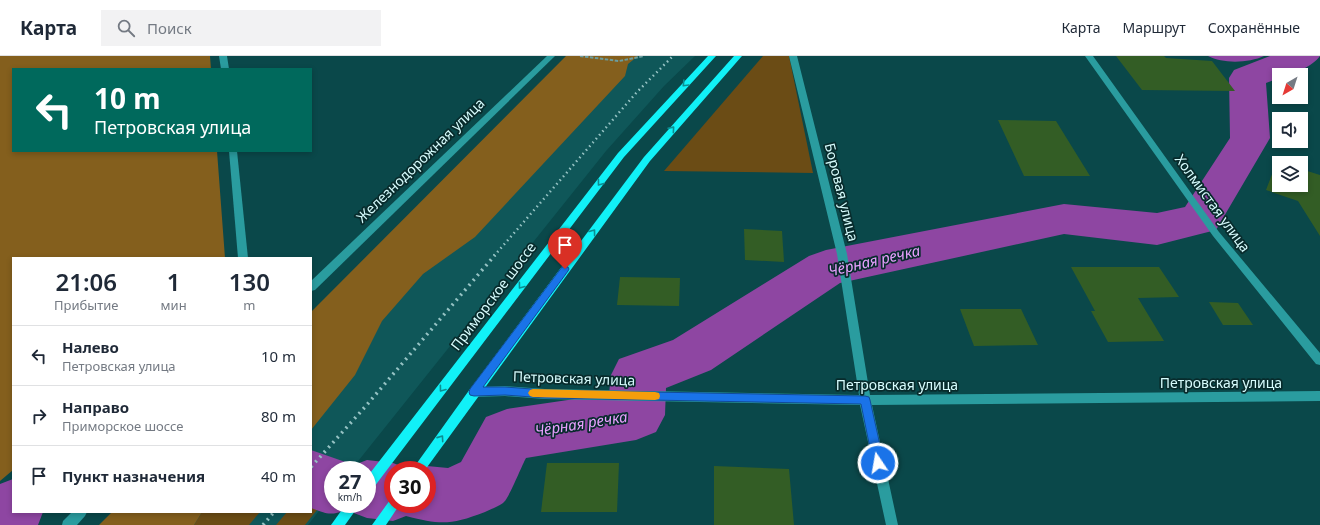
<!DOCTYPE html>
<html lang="ru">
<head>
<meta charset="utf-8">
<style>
	body { margin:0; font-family:"Noto Sans",sans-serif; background:#f2f2f3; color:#1f2937; height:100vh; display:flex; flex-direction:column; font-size:15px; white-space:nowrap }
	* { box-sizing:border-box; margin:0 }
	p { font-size:13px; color:#747a83 }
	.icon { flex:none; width:22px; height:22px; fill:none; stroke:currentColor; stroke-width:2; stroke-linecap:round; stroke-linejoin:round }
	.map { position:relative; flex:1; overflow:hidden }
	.sheet { position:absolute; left:12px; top:201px; width:300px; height:256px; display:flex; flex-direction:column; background:#fff; border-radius:0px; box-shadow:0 2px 6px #0003 }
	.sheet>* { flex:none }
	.hud { position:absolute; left:12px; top:12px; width:300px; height:84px; border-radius:0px; box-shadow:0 2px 6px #0003; background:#00695c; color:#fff; overflow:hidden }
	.needle { width:26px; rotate:219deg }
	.fabs { position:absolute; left:1272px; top:12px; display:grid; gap:8px }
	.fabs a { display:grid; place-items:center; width:36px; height:36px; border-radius:0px; background:#fff; box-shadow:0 2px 6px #0003; font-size:20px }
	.speed { position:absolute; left:324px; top:405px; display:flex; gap:8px; font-size:20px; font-weight:700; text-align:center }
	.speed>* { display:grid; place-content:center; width:52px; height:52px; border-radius:50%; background:#fff; box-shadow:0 2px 6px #0003; line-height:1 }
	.speed small { font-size:10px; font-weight:400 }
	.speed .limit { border:6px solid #d22; background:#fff; color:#111 }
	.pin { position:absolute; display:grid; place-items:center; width:34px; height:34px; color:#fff; margin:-41px -17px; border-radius:50% 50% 50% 0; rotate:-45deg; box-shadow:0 0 4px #0007 }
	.pin .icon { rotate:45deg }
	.me { position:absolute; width:44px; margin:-22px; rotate:348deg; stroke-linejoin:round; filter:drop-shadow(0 0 3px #0008) }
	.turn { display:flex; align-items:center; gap:14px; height:84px; padding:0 16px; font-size:18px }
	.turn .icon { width:52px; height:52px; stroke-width:2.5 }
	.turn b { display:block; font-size:28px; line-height:34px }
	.eta { display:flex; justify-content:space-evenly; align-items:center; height:68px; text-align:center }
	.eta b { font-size:24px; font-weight:600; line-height:28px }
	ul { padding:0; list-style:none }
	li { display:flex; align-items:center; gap:12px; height:60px; padding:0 16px; border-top:1px solid #e0e1e3 }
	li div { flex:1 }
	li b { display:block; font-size:15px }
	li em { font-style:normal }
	header { display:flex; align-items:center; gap:24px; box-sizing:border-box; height:56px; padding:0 20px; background:#fff; border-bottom:1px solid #e0e1e3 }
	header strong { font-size:19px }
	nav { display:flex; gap:22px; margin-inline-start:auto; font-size:14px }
	.search { width:280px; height:36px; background:#f2f2f3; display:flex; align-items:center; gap:10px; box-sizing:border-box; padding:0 14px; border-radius:0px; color:#747a83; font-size:15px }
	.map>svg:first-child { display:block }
	.built { fill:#0f5759 }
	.green { fill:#6b4c15 }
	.forest { fill:#845f1d }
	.water { fill:#8e46a2 }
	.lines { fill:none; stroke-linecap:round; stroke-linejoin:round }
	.river { fill:#8e46a2; fill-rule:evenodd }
	.building { fill:#335d25 }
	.path { stroke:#6b9d9e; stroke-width:2; stroke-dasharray:3.5 1.5; stroke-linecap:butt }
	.minor { fill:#2a9c9f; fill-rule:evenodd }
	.major { fill:#11f1f7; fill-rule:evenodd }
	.rail-far1 { stroke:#96c3c4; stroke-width:2.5; stroke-dasharray:1.5 3.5; stroke-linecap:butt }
	.rail { stroke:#96c3c4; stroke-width:3.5; stroke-dasharray:2 4.5; stroke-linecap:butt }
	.oneway { stroke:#0c8e92 }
	.route { fill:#1a73e8; stroke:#114b97 }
	.slow { fill:#f59e0b }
	.labels { text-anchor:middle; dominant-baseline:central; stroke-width:3.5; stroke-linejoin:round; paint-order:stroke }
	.street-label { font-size:14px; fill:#d7fcfd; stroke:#082b2c }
	.water-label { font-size:15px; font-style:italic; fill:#e8a0fe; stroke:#082b2c }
</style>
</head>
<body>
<header>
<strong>Карта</strong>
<div class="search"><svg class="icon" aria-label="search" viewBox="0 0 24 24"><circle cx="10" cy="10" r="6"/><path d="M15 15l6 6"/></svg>Поиск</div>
<nav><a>Карта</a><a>Маршрут</a><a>Сохранённые</a></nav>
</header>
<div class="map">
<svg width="1320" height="469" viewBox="0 0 1320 469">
	<rect width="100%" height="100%" fill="#0a484a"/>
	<path class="built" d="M605,0H695L664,30L606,95L351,414H333V437L308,469H154L167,456H311V304Z"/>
	<g class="green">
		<path d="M763,0H789L813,117L664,115Z"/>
		<path d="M312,427L323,434H333L305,469H276L287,456H311V428Z"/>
		<path d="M202,456H260L249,469H194Z"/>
	</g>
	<g class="forest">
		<path d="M0,0H210L211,13H13V95H217L225,202H13V414L0,425Z"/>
		<path d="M566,0H638L628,8L625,20L475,181L423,218L382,265L355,319L311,374V256Z"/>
		<path d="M112,456H202L194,469H99Z"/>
	</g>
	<path class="water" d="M1208,0H1264C1249,7 1223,8 1208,0Z"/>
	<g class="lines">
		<g class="river">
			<path d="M1270,0H1320C1312,11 1293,19 1279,19V22L1266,27L1270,82L1216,174L1157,189L1064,178L840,227L711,314L666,332L665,359L656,376L636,384L526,402C522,409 509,442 504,446C500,450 491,453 485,456C451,469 441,469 406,460L393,465L367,462L346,454C330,460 327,458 311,452V394L354,409L367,404L393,407L411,414H393V448H427V414H416L427,410L448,412L461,406L486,361L507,353L609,338L611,319L619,303L673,284L809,200L826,194L1064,148L1157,157L1185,151L1230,82L1229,22L1234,14ZM333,414H367V448H333Z"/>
			<path d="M13,423V456H43L38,469H0V428Z"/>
		</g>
	</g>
	<g class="building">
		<path d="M1116,0H1164L1166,2L1212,5L1235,35L1142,34Z"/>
		<path d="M998,64L1056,65L1090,120H1024Z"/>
		<path d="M1277,105L1284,107H1279V129H1301V113L1320,119V180L1298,145L1266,134Z"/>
		<path d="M744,173L782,175L784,206L745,204Z"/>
		<path d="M1071,211H1159L1179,241L1138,242L1164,285L1108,286L1091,255H1095Z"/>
		<path d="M620,221L680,222L679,250L617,249Z"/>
		<path d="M1209,246L1238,247L1253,269H1223Z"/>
		<path d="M960,253H1021L1038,289L974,290Z"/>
		<path d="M547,407H619L617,456H541Z"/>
		<path d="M714,410L789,413L794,469H714Z"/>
	</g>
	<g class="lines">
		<path class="path" d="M580,0L619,5L644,0"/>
		<g class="minor">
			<path d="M219,0H227L229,13H221Z"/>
			<path d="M547,0H555L315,234L311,235V225Z"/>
			<path d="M789,0H797L847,198L870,339L1320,335V345L872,349L898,469H886L860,349L545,343L505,340L474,341L470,339L468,336L470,333L474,331L505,330L545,333L859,339L837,198Z"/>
			<path d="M1085,0H1093L1219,176L1320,297V309L1316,308L1213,180Z"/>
			<path d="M229,95H237L248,202H238Z"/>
			<path d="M72,456H87L85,460L77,469H62L63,465Z"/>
		</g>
		<g class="major">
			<path d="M708,0H716L624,101L371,435L367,437V421L618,97Z"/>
			<path d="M734,0H742L650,105L425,414H412L470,333L644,101Z"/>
			<path d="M393,442V448H400L386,469H372L390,444Z"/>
			<path d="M346,448H360L345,469H331Z"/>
		</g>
		<path class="rail-far1" d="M494,200L637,36L673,0"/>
		<g class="rail">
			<path d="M311,411L365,351L495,199"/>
			<path d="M263,469L274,456"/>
		</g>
	</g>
	<defs><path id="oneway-chevron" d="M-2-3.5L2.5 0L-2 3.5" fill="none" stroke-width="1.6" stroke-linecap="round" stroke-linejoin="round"/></defs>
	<g class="oneway">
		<use href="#oneway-chevron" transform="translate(685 28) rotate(134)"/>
		<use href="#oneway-chevron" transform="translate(672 73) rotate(-49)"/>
		<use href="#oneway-chevron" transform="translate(600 127) rotate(127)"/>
		<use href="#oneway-chevron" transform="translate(593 176) rotate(-53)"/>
		<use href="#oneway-chevron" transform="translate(521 230) rotate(127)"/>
		<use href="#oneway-chevron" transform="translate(442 333) rotate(127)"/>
		<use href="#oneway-chevron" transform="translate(441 382) rotate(-55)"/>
	</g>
	<path class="route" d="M565,210L568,211L569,213L568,215L483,331H505L545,334L865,340L869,341L870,344L884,407L882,410L878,412L874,410L873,407L861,348L545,342L505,339L474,340L470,339L469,336L470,333L562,211Z"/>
	<path class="slow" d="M533,333L655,336L659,337L660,340L659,343L655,344L533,341L530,340L528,337L530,334Z"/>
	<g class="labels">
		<g class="street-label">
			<text transform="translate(420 104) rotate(-44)">Железнодорожная улица</text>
			<text transform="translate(842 136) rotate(76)">Боровая улица</text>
			<text transform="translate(1213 147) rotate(54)">Холмистая улица</text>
			<text transform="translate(493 240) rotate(-53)">Приморское шоссе</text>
			<text transform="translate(574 322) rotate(2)">Петровская улица</text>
			<text x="1221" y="326">Петровская улица</text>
			<text x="897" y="328">Петровская улица</text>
		</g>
		<g class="water-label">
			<text transform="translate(874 204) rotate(-13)">Чёрная речка</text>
			<text transform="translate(581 367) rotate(-9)">Чёрная речка</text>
		</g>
	</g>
</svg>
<div class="fabs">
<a><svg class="needle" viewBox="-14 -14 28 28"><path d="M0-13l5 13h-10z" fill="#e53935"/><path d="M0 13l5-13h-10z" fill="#747a83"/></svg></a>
<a><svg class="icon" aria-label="sound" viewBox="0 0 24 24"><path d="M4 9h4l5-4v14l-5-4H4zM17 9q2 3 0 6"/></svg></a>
<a><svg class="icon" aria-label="layers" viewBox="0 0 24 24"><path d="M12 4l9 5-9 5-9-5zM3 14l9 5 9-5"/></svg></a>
</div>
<div class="speed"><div>27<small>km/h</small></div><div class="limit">30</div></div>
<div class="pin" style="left:565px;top:213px;background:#d93025"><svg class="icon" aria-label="arrive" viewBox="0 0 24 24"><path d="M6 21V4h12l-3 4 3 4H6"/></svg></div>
<svg class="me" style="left:878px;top:407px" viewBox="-20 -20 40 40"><circle r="17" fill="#1a73e8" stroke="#fff" stroke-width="3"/><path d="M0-11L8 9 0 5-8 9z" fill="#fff"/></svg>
<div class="hud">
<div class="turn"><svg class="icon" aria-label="left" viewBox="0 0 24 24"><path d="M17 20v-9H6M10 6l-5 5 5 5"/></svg><div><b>10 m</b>Петровская улица</div></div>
</div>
<section class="sheet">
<div class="eta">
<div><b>21:06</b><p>Прибытие</p></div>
<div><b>1</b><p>мин</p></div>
<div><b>130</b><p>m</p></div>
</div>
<ul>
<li><svg class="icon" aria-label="left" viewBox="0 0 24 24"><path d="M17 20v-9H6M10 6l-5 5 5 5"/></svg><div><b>Налево</b><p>Петровская улица</p></div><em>10 m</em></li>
<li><svg class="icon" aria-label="right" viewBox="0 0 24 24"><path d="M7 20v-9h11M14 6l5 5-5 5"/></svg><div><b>Направо</b><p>Приморское шоссе</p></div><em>80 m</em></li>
<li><svg class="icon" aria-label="arrive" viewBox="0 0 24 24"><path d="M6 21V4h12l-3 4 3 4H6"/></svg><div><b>Пункт назначения</b></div><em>40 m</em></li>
</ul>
</section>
</div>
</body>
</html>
